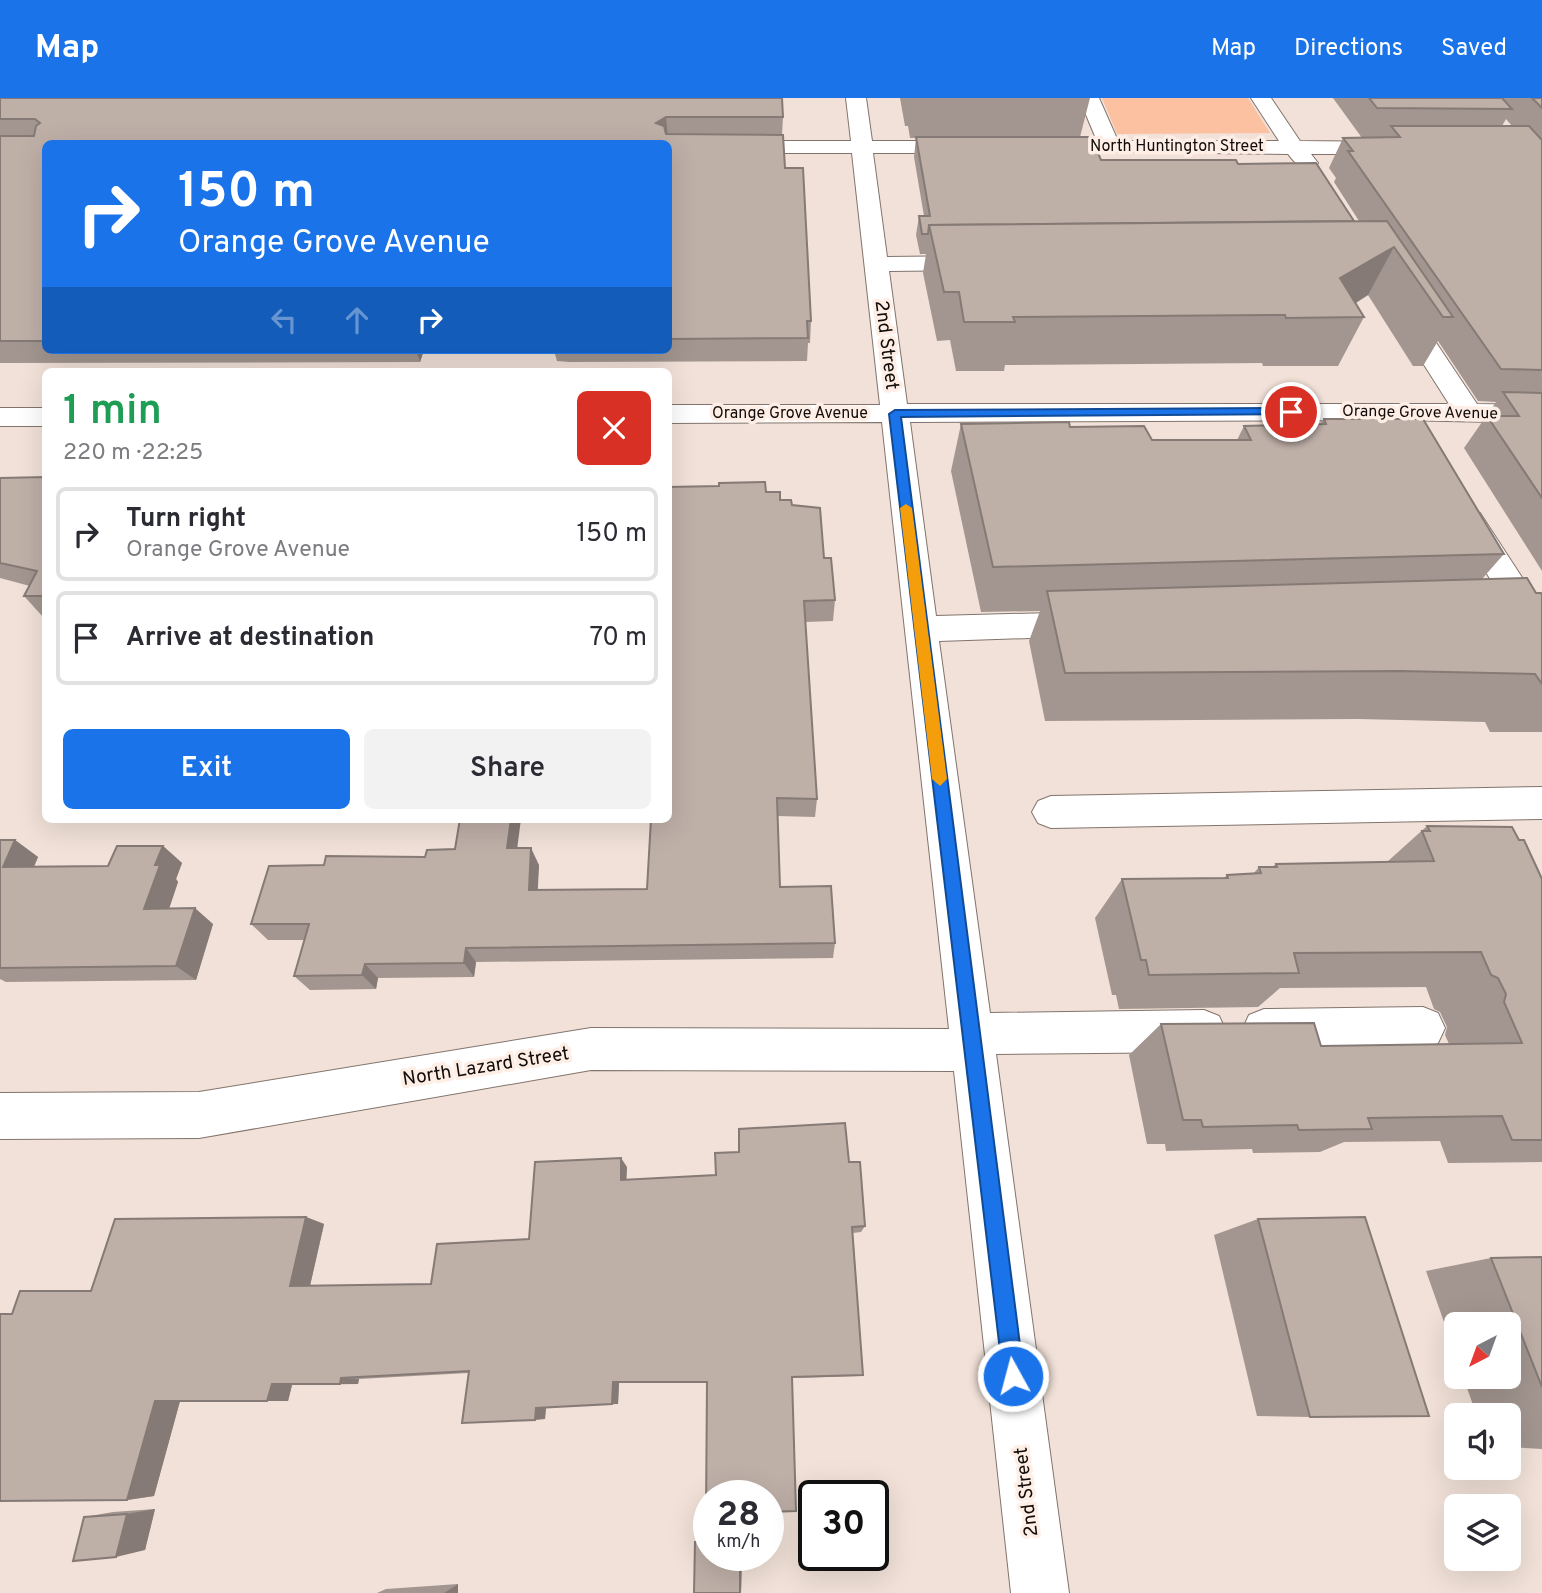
<!DOCTYPE html>
<html lang="en">
<head>
<meta charset="utf-8">
<style>
	body { margin:0; font-family:Overpass,sans-serif; background:#f2f2f3; color:#2b2b33; height:100vh; display:flex; flex-direction:column; font-size:26px; white-space:nowrap }
	* { box-sizing:border-box; margin:0 }
	p { font-size:23px; color:#7c7c81 }
	.icon { flex:none; width:38px; height:38px; fill:none; stroke:currentColor; stroke-width:2; stroke-linecap:round; stroke-linejoin:round }
	.map { position:relative; flex:1; overflow:hidden }
	.details { position:absolute; left:42px; top:270px; width:630px; height:455px; display:flex; flex-direction:column; background:#fff; border-radius:10px; box-shadow:0 7px 28px #0002 }
	.details>* { flex:none }
	.banner { position:absolute; left:42px; top:42px; width:630px; height:214px; border-radius:10px; box-shadow:0 7px 28px #0002; background:#1a73e8; color:#fff; overflow:hidden }
	.needle { width:46px; rotate:221deg }
	.fabs { position:absolute; left:1444px; top:1214px; display:grid; gap:14px }
	.fabs a { display:grid; place-items:center; width:77px; height:77px; border-radius:10px; background:#fff; box-shadow:0 7px 28px #0002; font-size:35px }
	.speed { position:absolute; left:693px; top:1382px; display:flex; gap:14px; font-size:35px; font-weight:700; text-align:center }
	.speed>* { display:grid; place-content:center; width:91px; height:91px; border-radius:50%; background:#fff; box-shadow:0 7px 28px #0002; line-height:1 }
	.speed small { font-size:18px; font-weight:400 }
	.speed .limit { border:4px solid #111; border-radius:10px; background:#fff; color:#111 }
	.pin { position:absolute; display:grid; place-items:center; width:60px; height:60px; color:#fff; margin:-30px; border:4px solid #fff; border-radius:50%; box-shadow:0 2px 7px #0007 }
	.me { position:absolute; width:77px; margin:-38px; rotate:353deg; stroke-linejoin:round; filter:drop-shadow(0 0 5px #0008) }
	.turn { display:flex; align-items:center; gap:24px; height:147px; padding:0 21px; font-size:32px }
	.turn .icon { width:91px; height:91px; stroke-width:2.5 }
	.turn b { display:block; font-size:49px; line-height:60px }
	.lanes { display:flex; align-items:center; height:66px; padding:0 21px; background:#0003; justify-content:center; gap:35px; direction:ltr }
	.lanes .off { opacity:.35 }
	.round { display:grid; place-items:center; flex:none; width:74px; height:74px; border-radius:10px; background:#f2f2f3 }
	.headline { display:flex; align-items:center; justify-content:space-between; height:119px; padding:0 21px }
	h1 { font-size:42px; font-weight:600; line-height:52px; color:#1e9e55 }
	.button { display:flex; gap:14px; margin-top:auto; padding:14px 21px }
	.button a { flex:1; height:80px; border-radius:10px; background:#1a73e8; color:#fff; font-size:28px; font-weight:600; line-height:80px; text-align:center }
	.button a+a { background:#f2f2f3; color:#2b2b33 }
	ul { padding:0; list-style:none }
	li { display:flex; align-items:center; gap:21px; height:94px; margin:0 14px 10px; padding:0 7px; border:4px solid #e1e1e2; border-radius:10px }
	li div { flex:1 }
	li b { display:block; font-size:26px }
	li em { font-style:normal }
	header { display:flex; align-items:center; gap:42px; box-sizing:border-box; height:98px; padding:0 35px; background:#1a73e8; color:#fff }
	header strong { font-size:33px }
	nav { display:flex; gap:38px; margin-inline-start:auto; font-size:24px }
	.map>svg:first-child { display:block }
	.green { fill:#fcc1a1 }
	.lines { fill:none; stroke-linecap:round; stroke-linejoin:round }
	.minor-casing { stroke:#82746c; stroke-width:2 }
	.minor { fill:#fff; fill-rule:evenodd }
	.wall { fill:#a39690; fill-rule:evenodd }
	.shaded-wall { fill:#857a75 }
	.building { fill:#beafa7; stroke:#857a75; stroke-width:2 }
	.route { fill:#1a73e8; stroke:#114b97; stroke-width:2 }
	.slow { fill:#f59e0b }
	.labels { text-anchor:middle; dominant-baseline:central; stroke-width:7; stroke-linejoin:round; paint-order:stroke }
	.far-street-label { font-size:16px; fill:#110c09; stroke:#feeee6 }
	.street-label { font-size:19px; fill:#110c09; stroke:#feeee6 }
</style>
</head>
<body>
<header>
<strong>Map</strong>
<nav><a>Map</a><a>Directions</a><a>Saved</a></nav>
</header>
<div class="map">
<svg width="1542" height="1495" viewBox="0 0 1542 1495">
	<rect width="100%" height="100%" fill="#f1e1d8"/>
	<path class="green" d="M1102,0H1248L1270,35L1117,36Z"/>
	<g class="lines">
		<defs>
			<g id="minor">
				<path d="M846,0H866L872,43H966L973,45L977,49L973,53L966,55H873L887,159L976,158L984,160L988,165L984,170L976,172L889,173L907,306H1449L1389,212L1393,207L1402,204L1411,207L1477,306L1542,307V325L1401,322L910,324L936,518L1087,514L1099,517L1103,526L1099,535L1087,538L939,543L990,915L1204,912L1219,918L1226,933L1219,948L1204,954L996,956L1069,1495H1011L954,973L591,972L199,1040L0,1041V995L199,994L591,930L949,931L882,324L668,325V307H880L852,55H668V46H660L668,43H851Z"/>
				<path d="M1079,0H1099L1118,43H1279L1251,0H1271L1300,43L1393,44L1400,46L1404,50L1400,54L1393,56H1311L1318,65L1315,70C1301,73 1296,66 1288,56L1036,53L1032,49L1036,45L1043,43H1097Z"/>
				<rect x="0" y="310" width="46" height="18"/>
				<path d="M1469,412L1480,415L1542,510V549L1530,546L1454,422L1458,415Z"/>
				<path d="M1542,689V721L1051,730L1038,725L1032,714L1038,703L1051,698Z"/>
				<path d="M1423,909L1438,915L1445,930L1438,945L1423,951L1264,953L1249,947L1242,932L1249,917L1264,911Z"/>
			</g>
		</defs>
		<use href="#minor" class="minor-casing"/>
		<use href="#minor" class="minor"/>
	</g>
	<g class="wall">
		<path d="M0,0L783,19L782,37L785,70L811,223L810,245H808L807,263L569,264L557,263L555,256H489L488,252H668V46H46V252H424L420,264L0,265Z"/>
		<path d="M900,0H1090L1080,39L1101,62L1238,66L1353,123H1359L1334,84L1336,80L1329,70L1343,40H1362L1333,0H1542V473L1464,350L1496,304L1478,303L1438,243L1423,268H1413L1368,197L1356,205L1364,219L1338,268H1263L1262,265L1005,267L1004,273H956L950,242L937,243L923,175L926,156H920L916,137L919,118H924L914,59L916,40H910L908,28H905ZM1506,21L1512,28H1502Z"/>
		<path d="M1324,321L1504,456L1482,481L1542,497V634H1490L1485,624L1359,621L1045,623L1029,543L1040,513L981,514L951,373L961,326L1070,329L1152,342H1237L1244,328L1320,326Z"/>
		<path d="M46,379V518L43,519L24,498L30,488L0,480V380Z"/>
		<path d="M766,394L780,402L792,407L824,460L835,502L833,523L805,524L817,701L815,719L777,718L780,789L835,845L833,860L476,864L474,879L378,880L376,891L310,892L294,878L304,842H268L251,826L324,767L518,750L539,767L537,792L647,791Z"/>
		<path d="M1427,728L1519,742L1542,781V1064L1448,1065L1440,1043L1344,1044L1320,1054L1253,1055L1252,1051L1166,1053L1165,1046H1147L1129,957L1161,926L1321,948L1449,946L1445,937L1447,929L1440,914L1434,911L1426,889L1280,890L1258,909L1119,911L1116,897H1112L1095,820L1122,781L1224,780L1227,777L1254,775L1259,769H1272L1276,766L1387,764Z"/>
		<path d="M0,742H15L38,759L34,769L108,768L163,748L182,765L176,781L178,784L169,810L213,826L196,882L6,884L0,881Z"/>
		<path d="M849,1064L865,1128L861,1134L853,1135L863,1277L859,1278L792,1280L707,1285H619L618,1306L546,1309L545,1321L468,1275L359,1281L358,1286L292,1287L288,1303H180L154,1398L127,1402L12,1216L91,1193L306,1119L324,1126L310,1188L431,1186L529,1141L627,1069L626,1082L716,1077Z"/>
		<path d="M1258,1121L1310,1319L1257,1318L1214,1137Z"/>
		<path d="M1542,1159V1351L1508,1349V1318H1477L1463,1279H1508V1227H1456V1258L1426,1173L1491,1160Z"/>
		<path d="M155,1411L145,1452L84,1419L113,1414Z"/>
		<path d="M698,1438H709V1458H742L741,1495H694L695,1444Z"/>
		<path d="M458,1486V1495H377L386,1491Z"/>
	</g>
	<g class="shaded-wall">
		<path d="M666,19L668,40L656,25Z"/>
		<path d="M1394,149L1368,197L1331,220L1340,180Z"/>
		<path d="M416,252H424L420,264Z"/>
		<path d="M511,721H521L515,767L507,750Z"/>
		<path d="M15,742L38,759L26,786L3,769Z"/>
		<path d="M163,748L182,765L176,781L178,784L164,826L144,811L155,767Z"/>
		<path d="M531,750L539,767L537,808L529,792Z"/>
		<path d="M195,810L213,826L196,882L176,868Z"/>
		<path d="M466,850L476,864L474,879L464,865Z"/>
		<path d="M365,866L378,880L376,891L362,877Z"/>
		<path d="M621,1060L627,1069L626,1090L621,1082Z"/>
		<path d="M306,1119L324,1126L309,1192L290,1188Z"/>
		<path d="M341,1280L359,1281L358,1286H340Z"/>
		<path d="M613,1284L619,1285L618,1306H612Z"/>
		<path d="M272,1286L292,1287L288,1303H267Z"/>
		<path d="M155,1303H180L154,1398L127,1402Z"/>
		<path d="M546,1309L545,1321L535,1322L536,1310Z"/>
		<path d="M155,1411L145,1452L116,1459L127,1416Z"/>
		<path d="M740,1458H742L741,1495H740Z"/>
		<path d="M458,1486V1495H444Z"/>
	</g>
	<g class="building">
		<path d="M0,0H782L783,19H666L656,25L664,28L666,36L783,37L785,70H803L811,223H807L808,240L668,241V46H46V243H0V38H34L36,28L40,25L35,21H0Z"/>
		<path d="M1369,0H1502L1512,11L1377,10Z"/>
		<path d="M1532,0H1542V10Z"/>
		<path d="M1391,28H1529L1542,42V272L1501,271L1348,53H1353L1343,40L1400,39Z"/>
		<path d="M916,39H1091L1101,62H1236L1238,66L1316,65L1354,123L929,127L928,136H922L919,118H930Z"/>
		<path d="M1387,123L1453,219H1443L1394,149L1340,180L1364,219L1286,220L1285,217L1013,219L1015,224H964L959,194H944L929,127Z"/>
		<path d="M1503,294L1542,295V400L1487,318H1519Z"/>
		<path d="M1324,321H1423L1504,456L993,469L961,326L1069,324L1070,329L1144,328L1152,342H1251L1244,328L1326,326Z"/>
		<path d="M46,379V498H24L37,473L0,465V380Z"/>
		<path d="M765,384L766,394H780V402H791L792,407L820,410L824,460H831L835,502L804,503L817,701L777,700L780,789L831,788L835,845L466,850L464,865L365,866L362,877L294,878L309,826H251L269,768L324,767L326,758L425,759L427,752L455,751L460,721H511L507,750H531L529,792L647,791L651,721H668V389L719,388V385Z"/>
		<path d="M1527,480L1536,495H1541L1542,497V586L1535,576L1401,573L1065,575L1047,493Z"/>
		<path d="M1427,728L1512,729L1519,742H1524L1542,781V1042H1512L1502,1018L1368,1020L1372,1031L1299,1032L1297,1027L1203,1029L1201,1022H1183L1161,926L1314,925L1321,948L1522,945L1504,904L1506,896L1498,880L1491,877L1481,854L1294,855L1299,875L1149,877L1146,862H1141L1122,781L1228,780L1227,777L1261,775L1259,769H1277L1276,766L1434,763L1422,733H1430Z"/>
		<path d="M0,742H15L3,769L108,768L117,748H163L155,767H160L144,811L195,810L176,868L0,870Z"/>
		<path d="M845,1025L849,1064H860L865,1128L852,1129L863,1277L792,1279L796,1413L768,1414V1398H709V1416H706L707,1284H613L612,1306L536,1310L535,1322L462,1325L469,1273L341,1280L340,1286H272L267,1303H155L127,1402L0,1403V1216H12L20,1193H91L115,1121L306,1119L290,1188L431,1186L437,1146L529,1141L535,1064L621,1060V1082L716,1077L715,1055L739,1054V1031Z"/>
		<path d="M1365,1119L1429,1318L1310,1319L1258,1121Z"/>
		<path d="M1542,1159V1289L1491,1160Z"/>
		<path d="M127,1416L116,1459L73,1463L84,1419Z"/>
		<path d="M695,1444H709V1458H740V1495H694Z"/>
	</g>
	<path class="route" d="M1291,310L1296,314L1295,316L901,319L1024,1278L1021,1285L1013,1289L1006,1285L1003,1278L889,316L895,312Z"/>
	<path class="slow" d="M906,406L912,410L947,681L940,688L932,681L900,410Z"/>
	<g class="labels">
		<g class="far-street-label">
			<text x="1177" y="49">North Huntington Street</text>
			<text transform="translate(1420 315) rotate(1)">Orange Grove Avenue</text>
			<text x="790" y="316">Orange Grove Avenue</text>
		</g>
		<g class="street-label">
			<text transform="translate(886 247) rotate(83)">2nd Street</text>
			<text transform="translate(486 969) rotate(-9)">North Lazard Street</text>
			<text transform="translate(1027 1394) rotate(-97)">2nd Street</text>
		</g>
	</g>
</svg>
<div class="fabs">
<a><svg class="needle" viewBox="-14 -14 28 28"><path d="M0-13l5 13h-10z" fill="#e53935"/><path d="M0 13l5-13h-10z" fill="#7c7c81"/></svg></a>
<a><svg class="icon" aria-label="sound" viewBox="0 0 24 24"><path d="M4 9h4l5-4v14l-5-4H4zM17 9q2 3 0 6"/></svg></a>
<a><svg class="icon" aria-label="layers" viewBox="0 0 24 24"><path d="M12 4l9 5-9 5-9-5zM3 14l9 5 9-5"/></svg></a>
</div>
<div class="speed"><div>28<small>km/h</small></div><div class="limit">30</div></div>
<div class="pin" style="left:1291px;top:314px;background:#d93025"><svg class="icon" aria-label="arrive" viewBox="0 0 24 24"><path d="M6 21V4h12l-3 4 3 4H6"/></svg></div>
<svg class="me" style="left:1013px;top:1278px" viewBox="-20 -20 40 40"><circle r="17" fill="#1a73e8" stroke="#fff" stroke-width="3"/><path d="M0-11L8 9 0 5-8 9z" fill="#fff"/></svg>
<div class="banner">
<div class="turn"><svg class="icon" aria-label="right" viewBox="0 0 24 24"><path d="M7 20v-9h11M14 6l5 5-5 5"/></svg><div><b>150 m</b>Orange Grove Avenue</div></div>
<div class="lanes"><svg class="icon off" aria-label="left" viewBox="0 0 24 24"><path d="M17 20v-9H6M10 6l-5 5 5 5"/></svg><svg class="icon off" aria-label="ahead" viewBox="0 0 24 24"><path d="M12 20V5M6 11l6-6 6 6"/></svg><svg class="icon" aria-label="right" viewBox="0 0 24 24"><path d="M7 20v-9h11M14 6l5 5-5 5"/></svg></div>
</div>
<section class="details">
<div class="headline"><div><h1>1 min</h1><p>220 m · 22:25</p></div><a class="round" style="background:#d93025;color:#fff"><svg class="icon" aria-label="close" viewBox="0 0 24 24"><path d="M6 6l12 12M18 6L6 18"/></svg></a></div>
<ul>
<li><svg class="icon" aria-label="right" viewBox="0 0 24 24"><path d="M7 20v-9h11M14 6l5 5-5 5"/></svg><div><b>Turn right</b><p>Orange Grove Avenue</p></div><em>150 m</em></li>
<li><svg class="icon" aria-label="arrive" viewBox="0 0 24 24"><path d="M6 21V4h12l-3 4 3 4H6"/></svg><div><b>Arrive at destination</b></div><em>70 m</em></li>
</ul>
<div class="button"><a>Exit</a><a>Share</a></div>
</section>
</div>
</body>
</html>
